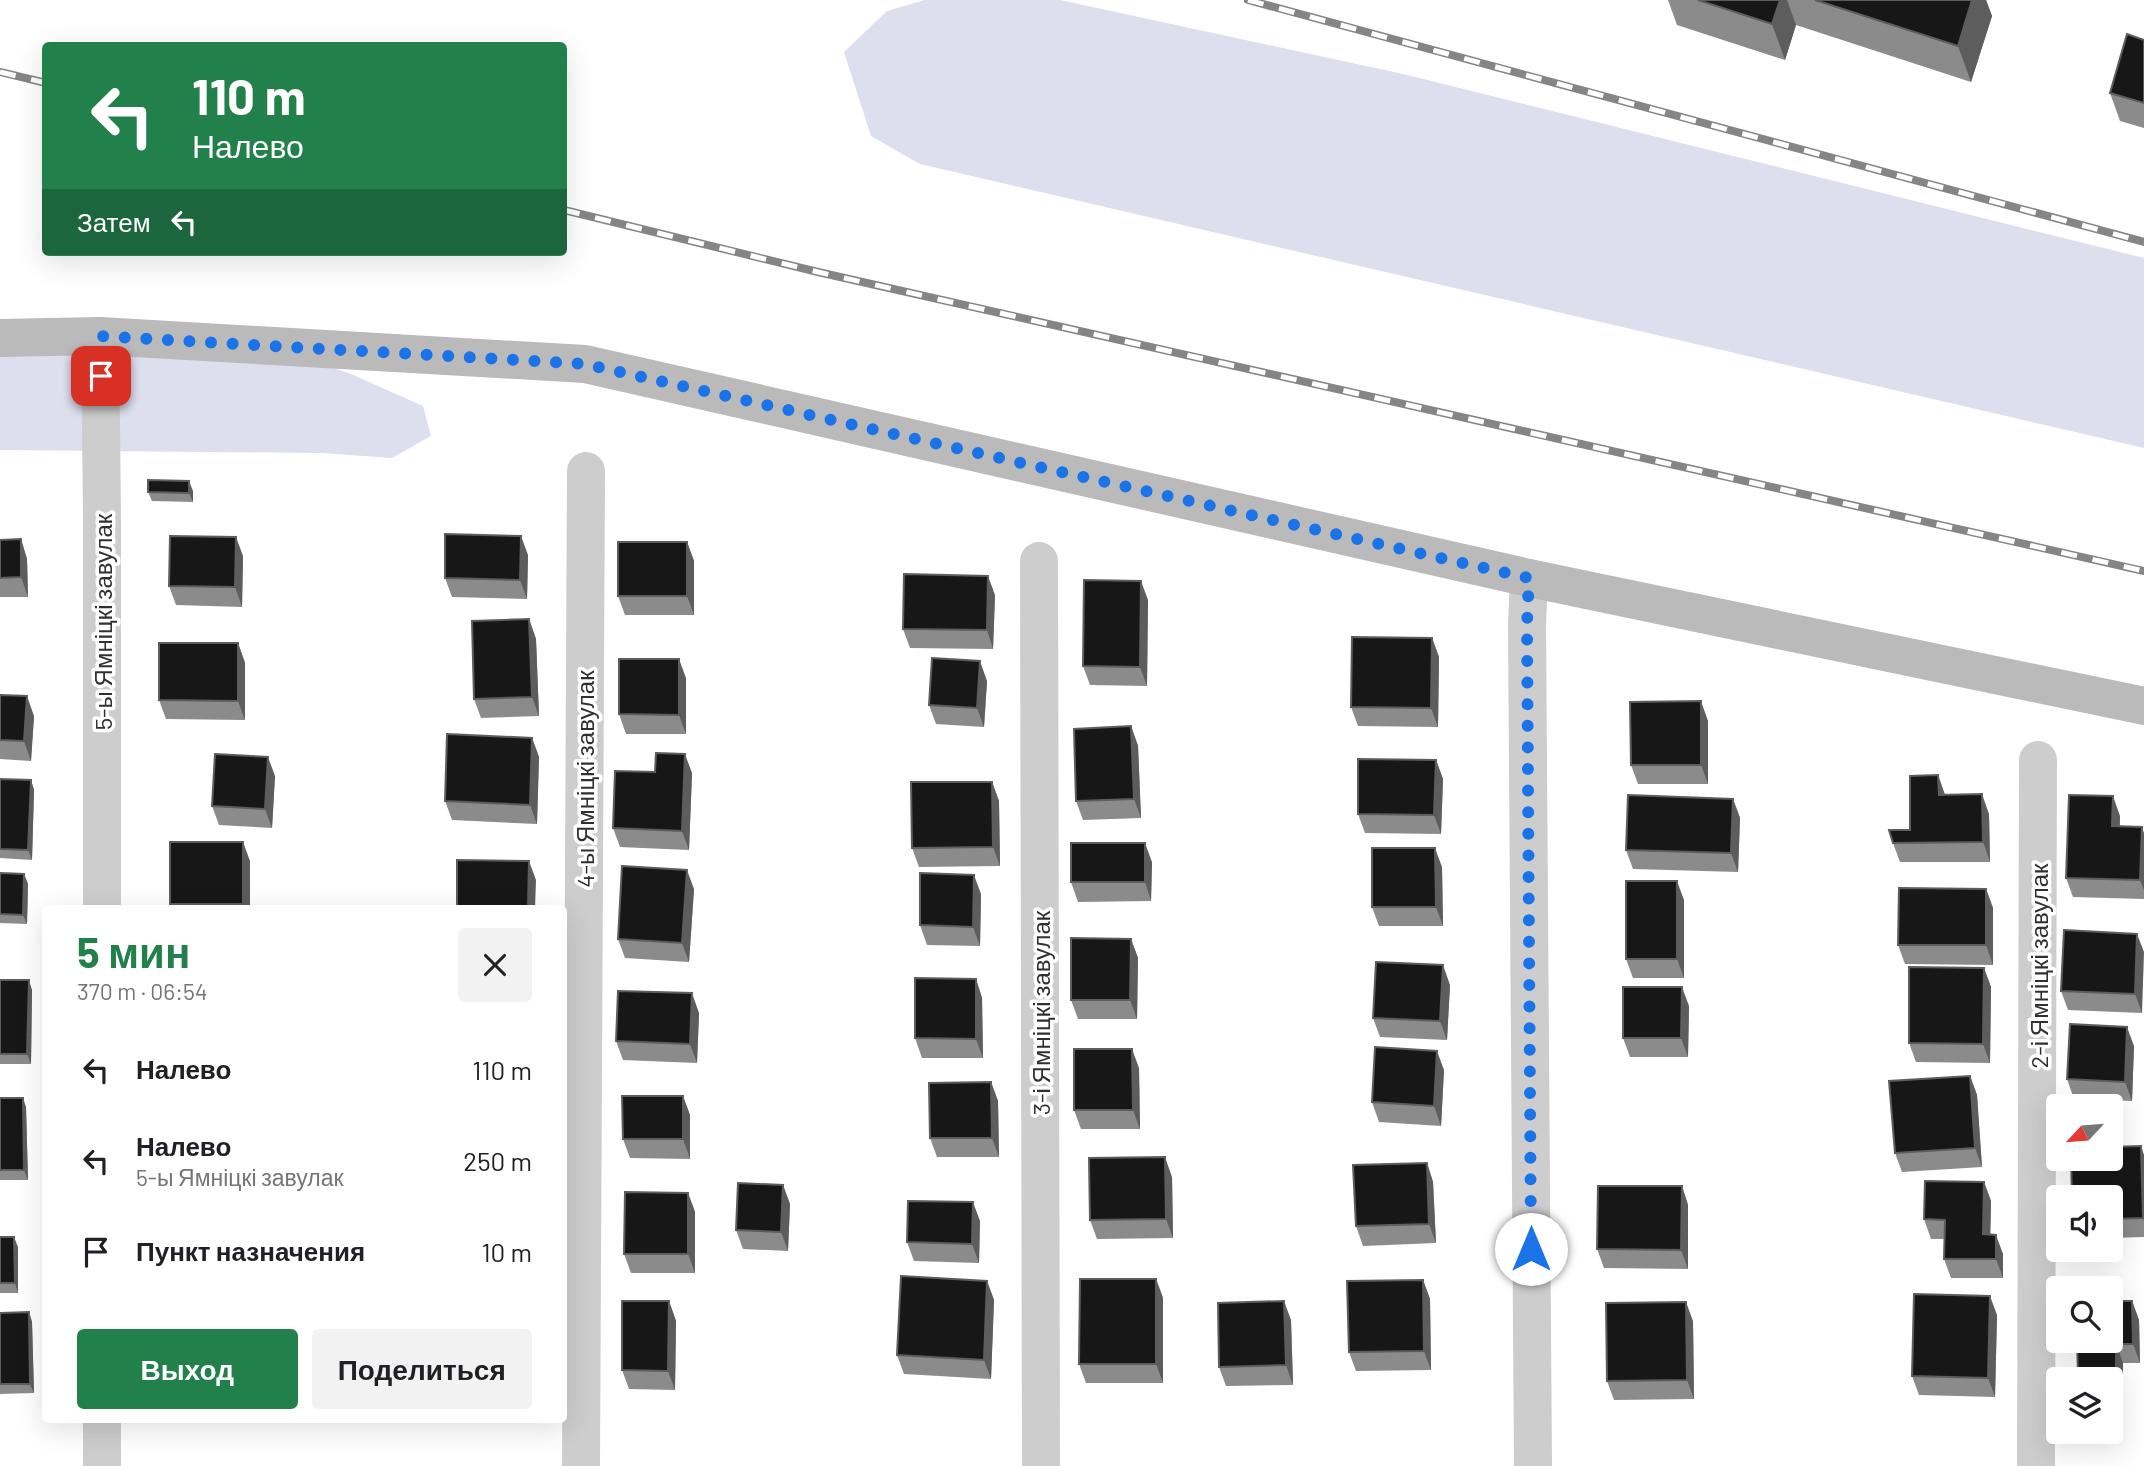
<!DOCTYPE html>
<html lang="ru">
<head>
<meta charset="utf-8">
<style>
	body { margin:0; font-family:Barlow,sans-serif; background:#f2f2f2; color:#202124; height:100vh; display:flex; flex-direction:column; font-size:26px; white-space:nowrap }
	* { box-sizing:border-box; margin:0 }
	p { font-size:23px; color:#757577 }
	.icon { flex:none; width:38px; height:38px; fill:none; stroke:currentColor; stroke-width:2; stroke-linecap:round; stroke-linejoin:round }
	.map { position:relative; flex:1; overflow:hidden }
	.side { position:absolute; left:42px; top:905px; width:525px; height:518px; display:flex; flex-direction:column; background:#fff; border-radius:7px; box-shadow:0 7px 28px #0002 }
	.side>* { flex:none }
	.guide { position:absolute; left:42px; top:42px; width:525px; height:214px; border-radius:7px; box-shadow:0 7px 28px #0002; background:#22804b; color:#fff; overflow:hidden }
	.needle { width:46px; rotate:244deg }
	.controls { position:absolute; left:2046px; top:1094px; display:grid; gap:14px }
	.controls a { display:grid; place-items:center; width:77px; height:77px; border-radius:7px; background:#fff; box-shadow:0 7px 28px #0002; font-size:35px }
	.pin { position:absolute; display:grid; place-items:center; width:60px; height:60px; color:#fff; margin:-30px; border-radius:14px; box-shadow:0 4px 10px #0006 }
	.me { position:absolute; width:77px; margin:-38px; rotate:0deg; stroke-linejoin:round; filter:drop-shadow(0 0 5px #0008) }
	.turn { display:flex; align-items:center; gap:24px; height:147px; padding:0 35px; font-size:32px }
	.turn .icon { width:91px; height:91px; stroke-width:2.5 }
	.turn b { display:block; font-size:49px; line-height:60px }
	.then { display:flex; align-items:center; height:66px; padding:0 35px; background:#0003; gap:14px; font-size:26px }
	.round { display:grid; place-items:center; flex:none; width:74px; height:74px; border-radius:7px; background:#f2f2f2 }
	.headline { display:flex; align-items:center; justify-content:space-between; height:119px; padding:0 35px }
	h1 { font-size:42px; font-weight:700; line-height:52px; color:#22804b }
	.button { display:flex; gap:14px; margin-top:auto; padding:14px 35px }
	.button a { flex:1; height:80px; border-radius:7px; background:#22804b; color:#fff; font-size:28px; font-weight:700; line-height:80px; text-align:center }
	.button a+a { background:#f2f2f2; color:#202124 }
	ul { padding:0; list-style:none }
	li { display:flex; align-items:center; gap:21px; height:91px; padding:0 35px }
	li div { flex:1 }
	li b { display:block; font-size:26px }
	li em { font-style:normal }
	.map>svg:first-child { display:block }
	.green { fill:#dddeee }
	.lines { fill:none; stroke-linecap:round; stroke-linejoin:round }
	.minor { stroke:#cdcdcd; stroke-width:38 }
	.secondary { stroke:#bababa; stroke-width:38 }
	.rail-casing { stroke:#858585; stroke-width:8 }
	.rail { stroke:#fff; stroke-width:5; stroke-dasharray:16; stroke-linecap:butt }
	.wall { fill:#8b8b8b }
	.shaded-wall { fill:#5d5d5d }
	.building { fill:#171717; stroke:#5d5d5d; stroke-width:2 }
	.route { stroke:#1a73e8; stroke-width:12; stroke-dasharray:0 21.6 }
	.labels { text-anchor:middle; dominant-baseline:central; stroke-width:7; stroke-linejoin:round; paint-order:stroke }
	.street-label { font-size:24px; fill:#303030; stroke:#fff }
</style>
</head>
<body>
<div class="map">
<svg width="2144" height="1466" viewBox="0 0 2144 1466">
	<rect width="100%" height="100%" fill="#fff"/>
	<g class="green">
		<path d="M925,0H1060L1403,74L2144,258V448L920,164L871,136L844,52L887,11Z"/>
		<path d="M245,337L351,374L423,406L431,436L392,458L322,453L0,450V344Z"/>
	</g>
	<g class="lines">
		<g class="minor">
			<path d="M100,336L102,517V908"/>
			<path d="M1039,561L1041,1466"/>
			<path d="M1529,578L1527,624L1533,1466"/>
			<path d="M102,1466V1419"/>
			<path d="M581,1466L586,471"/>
			<path d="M2036,1466L2038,760"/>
		</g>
		<path class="secondary" d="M0,338L100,336L585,364L1529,578L2144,706"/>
		<defs>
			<g id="rail">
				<path d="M1248,0L2144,242"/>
				<path d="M0,72L46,83"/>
				<path d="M564,210L818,272L2144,571"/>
			</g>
		</defs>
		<use href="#rail" class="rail-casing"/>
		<use href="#rail" class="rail"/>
	</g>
	<g class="wall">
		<path d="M1668,0H1986L1992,16L1971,82L1796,25L1785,60L1677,25Z"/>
		<path d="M2144,40V128L2120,121L2110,93Z"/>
		<path d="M193,491V502L152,501L148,492Z"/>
		<path d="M21,539L27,559L28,597H0V540Z"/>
		<path d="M687,542L694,561V615H625L618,596Z"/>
		<path d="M528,555L527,599L452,597L445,578Z"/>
		<path d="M243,556L242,607L176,605L169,586Z"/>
		<path d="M995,595L993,649L910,648L903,629Z"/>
		<path d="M1148,600L1147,686L1090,685L1083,666Z"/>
		<path d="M529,619L536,639L539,716L481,718L474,699Z"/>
		<path d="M1432,638L1439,657L1438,727L1358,726L1351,707Z"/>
		<path d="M238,643L245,663V720L166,719L159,700Z"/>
		<path d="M686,678V734H626L619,714Z"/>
		<path d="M987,681L984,727L936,724L929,705Z"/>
		<path d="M0,695L34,716L31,761L0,759Z"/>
		<path d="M1708,721V784H1638L1631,765Z"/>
		<path d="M1131,726L1138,746L1141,818L1083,820L1076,801Z"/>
		<path d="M532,738L539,757L537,824L452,820L445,801Z"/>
		<path d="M1436,760L1443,779L1441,834L1365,833L1358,814Z"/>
		<path d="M655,772L692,773L689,850L620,847L613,828Z"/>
		<path d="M1938,775L1945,795L1989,814L1990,862H1900L1893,843L1910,830Z"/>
		<path d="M275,776L272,828L219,825L212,806Z"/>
		<path d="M0,779L31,780L34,790L32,860L0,858Z"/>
		<path d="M992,782L999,801L1000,866L919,867L912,848Z"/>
		<path d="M1733,799L1740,818L1738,872L1633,869L1626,850Z"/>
		<path d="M2120,816V826L2144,833V899L2073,897L2066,878Z"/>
		<path d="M250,861V908H171L170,904Z"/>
		<path d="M1152,862L1151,901L1078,902L1071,882Z"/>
		<path d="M1442,867L1443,926H1379L1372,907Z"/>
		<path d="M0,873L24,874L28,884L27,924L0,923Z"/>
		<path d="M694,889L689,962L625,958L618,939Z"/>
		<path d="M1986,889L1993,908V965L1905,964L1898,945Z"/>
		<path d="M981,894L980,946L927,945L920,925Z"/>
		<path d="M1684,900V978H1633L1626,959Z"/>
		<path d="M2137,934L2142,1013L2068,1010L2061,991Z"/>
		<path d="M1131,939L1138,958L1137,1019H1078L1071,1000Z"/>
		<path d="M1984,968L1991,987L1990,1063L1916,1062L1909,1043Z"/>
		<path d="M976,979L982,998L983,1058H922L915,1038Z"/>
		<path d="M0,980L32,990L31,1064H0Z"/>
		<path d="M1450,985L1447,1040L1380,1037L1373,1018Z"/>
		<path d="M1689,1006L1688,1057H1630L1623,1038Z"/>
		<path d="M699,1013L697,1063L623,1060L616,1041Z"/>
		<path d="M2134,1046L2132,1101L2074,1099L2067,1079Z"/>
		<path d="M1139,1068L1140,1129H1081L1074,1110Z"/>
		<path d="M1444,1070L1441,1126L1379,1122L1372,1102Z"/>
		<path d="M1970,1076L1977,1095L1982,1167L1902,1172L1895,1153Z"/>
		<path d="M991,1082L998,1101L999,1157H937L930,1138Z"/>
		<path d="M683,1096L690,1115V1159L630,1158L623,1139Z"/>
		<path d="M0,1098L26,1107L28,1180H0Z"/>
		<path d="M2144,1155V1237L2110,1238V1197Z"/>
		<path d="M1427,1163L1433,1182L1436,1243L1363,1246L1356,1226Z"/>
		<path d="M1172,1177L1173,1238L1097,1239L1090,1220Z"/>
		<path d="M1984,1182L1991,1201L1990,1234L2003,1254V1278H1951L1944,1259L1945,1239H1931L1924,1219Z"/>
		<path d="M783,1185L790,1204L788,1251L743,1249L736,1230Z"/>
		<path d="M1682,1186L1688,1205V1269L1604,1268L1597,1249Z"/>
		<path d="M688,1193L695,1212V1273H631L624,1254Z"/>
		<path d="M980,1221L979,1263L914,1261L907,1242Z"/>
		<path d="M0,1237L18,1247V1293H0Z"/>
		<path d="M1156,1279L1163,1298V1383H1086L1079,1364Z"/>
		<path d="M1423,1280L1430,1299L1431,1370L1356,1371L1349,1352Z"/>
		<path d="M987,1281L994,1300L991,1379L904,1374L897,1355Z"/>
		<path d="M669,1301L676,1321L675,1390L629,1389L622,1370Z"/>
		<path d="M2132,1301L2139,1320L2140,1363H2123V1393H2110V1379H2079L2078,1374Z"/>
		<path d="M29,1312L32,1322L34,1393L0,1394V1313Z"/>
		<path d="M1997,1315L1995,1397L1919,1395L1912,1376Z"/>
		<path d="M1291,1320L1293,1385L1226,1386L1219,1367Z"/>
		<path d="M1693,1321L1694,1399L1614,1400L1607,1381Z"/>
	</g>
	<g class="shaded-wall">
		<path d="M1780,0H1787L1796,25L1785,60L1772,24Z"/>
		<path d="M1972,0H1986L1992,16L1971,82L1958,46Z"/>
		<path d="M189,481L193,491V502L189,493Z"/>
		<path d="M521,536L528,555L527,599L520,580Z"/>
		<path d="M236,537L243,556L242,607L235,587Z"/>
		<path d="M21,539L27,559L28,597L21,577Z"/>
		<path d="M687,542L694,561V615L687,596Z"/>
		<path d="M988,576L995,595L993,649L987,630Z"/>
		<path d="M1141,581L1148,600L1147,686L1140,667Z"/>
		<path d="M529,619L536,639L539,716L532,697Z"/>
		<path d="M1432,638L1439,657L1438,727L1431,708Z"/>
		<path d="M238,643L245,663V720L238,701Z"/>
		<path d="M679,659L686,678V734L679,715Z"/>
		<path d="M980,661L987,681L984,727L977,708Z"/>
		<path d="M27,696L34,716L31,761L24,741Z"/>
		<path d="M1701,701L1708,721V784L1701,765Z"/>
		<path d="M1131,726L1138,746L1141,818L1134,799Z"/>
		<path d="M532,738L539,757L537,824L530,805Z"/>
		<path d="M685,754L692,773L689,850L682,831Z"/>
		<path d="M268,757L275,776L272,828L265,809Z"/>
		<path d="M1436,760L1443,779L1441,834L1434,815Z"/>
		<path d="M1938,775L1945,795H1939Z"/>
		<path d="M31,780L34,790L32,860L28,850Z"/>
		<path d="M992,782L999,801L1000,866L993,847Z"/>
		<path d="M1982,794L1989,814L1990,862L1983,842Z"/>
		<path d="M2113,796L2120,816L2119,845L2112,826Z"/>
		<path d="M1733,799L1740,818L1738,872L1731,853Z"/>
		<path d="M2142,827L2144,833V890L2140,880Z"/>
		<path d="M243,842L250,861V908H245L243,904Z"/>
		<path d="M1145,843L1152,862L1151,901L1145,882Z"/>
		<path d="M1435,848L1442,867L1443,926L1436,907Z"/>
		<path d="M529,861L536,880L535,908H528Z"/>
		<path d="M687,870L694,889L689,962L682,943Z"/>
		<path d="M24,874L28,884L27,924L23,915Z"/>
		<path d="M974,875L981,894L980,946L973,927Z"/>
		<path d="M1677,881L1684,900V978L1677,959Z"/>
		<path d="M1986,889L1993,908V965L1986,945Z"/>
		<path d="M2137,934L2144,952L2142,1013L2135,994Z"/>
		<path d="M1131,939L1138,958L1137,1019L1130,1000Z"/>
		<path d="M1443,965L1450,985L1447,1040L1440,1021Z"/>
		<path d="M1984,968L1991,987L1990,1063L1983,1044Z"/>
		<path d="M976,979L982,998L983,1058L976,1039Z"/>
		<path d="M29,980L32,990L31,1064L27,1054Z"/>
		<path d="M1682,987L1689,1006L1688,1057L1681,1038Z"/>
		<path d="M692,993L699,1013L697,1063L690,1044Z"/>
		<path d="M2127,1027L2134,1046L2132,1101L2125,1082Z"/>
		<path d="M1132,1049L1139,1068L1140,1129L1133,1110Z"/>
		<path d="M1437,1051L1444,1070L1441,1126L1434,1106Z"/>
		<path d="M1970,1076L1977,1095L1982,1167L1975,1148Z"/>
		<path d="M991,1082L998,1101L999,1157L992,1138Z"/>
		<path d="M683,1096L690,1115V1159L683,1139Z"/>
		<path d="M23,1098L26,1107L28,1180L24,1170Z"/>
		<path d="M2141,1146L2144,1155V1221L2143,1218Z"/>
		<path d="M1165,1157L1172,1177L1173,1238L1166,1219Z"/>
		<path d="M1427,1163L1433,1182L1436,1243L1429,1224Z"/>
		<path d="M1984,1182L1991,1201L1990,1253L1983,1234Z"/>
		<path d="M783,1185L790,1204L788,1251L781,1232Z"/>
		<path d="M1682,1186L1688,1205V1269L1681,1250Z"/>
		<path d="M688,1193L695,1212V1273L688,1254Z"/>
		<path d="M973,1202L980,1221L979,1263L972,1244Z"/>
		<path d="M1996,1235L2003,1254V1278L1996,1259Z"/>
		<path d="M14,1237L18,1247V1293L15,1283Z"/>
		<path d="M1156,1279L1163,1298V1383L1156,1364Z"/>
		<path d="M1423,1280L1430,1299L1431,1370L1424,1351Z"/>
		<path d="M987,1281L994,1300L991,1379L984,1360Z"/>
		<path d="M1990,1296L1997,1315L1995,1397L1988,1378Z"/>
		<path d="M669,1301L676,1321L675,1390L668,1371Z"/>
		<path d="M1284,1301L1291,1320L1293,1385L1286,1365Z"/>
		<path d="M2132,1301L2139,1320L2140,1363L2133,1344Z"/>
		<path d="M1686,1302L1693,1321L1694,1399L1687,1380Z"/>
		<path d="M29,1312L32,1322L34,1393L30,1384Z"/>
		<path d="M2116,1344L2123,1363V1393L2116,1374Z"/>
	</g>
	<g class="building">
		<path d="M1698,0H1780L1772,24Z"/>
		<path d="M1815,0H1972L1958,46Z"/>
		<path d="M2127,34L2144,40V103L2110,93Z"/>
		<path d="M148,480L189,481V493L148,492Z"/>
		<path d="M445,534L521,536L520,580L445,578Z"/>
		<path d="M170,536L236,537L235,587L169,586Z"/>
		<path d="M21,539V577L0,578V540Z"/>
		<rect x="618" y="542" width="69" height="54"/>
		<path d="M904,574L988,576L987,630L903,629Z"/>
		<path d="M1084,580L1141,581L1140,667L1083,666Z"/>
		<path d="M529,619L532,697L474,699L472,621Z"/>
		<path d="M1352,637L1432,638L1431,708L1351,707Z"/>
		<path d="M159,643H238V701L159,700Z"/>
		<path d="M932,658L980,661L977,708L929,705Z"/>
		<path d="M619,659H679V715L619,714Z"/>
		<path d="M0,695L27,696L24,741L0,740Z"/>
		<path d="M1701,701V765H1631L1630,702Z"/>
		<path d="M1131,726L1134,799L1076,801L1074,729Z"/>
		<path d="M447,734L532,738L530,805L445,801Z"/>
		<path d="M656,753L685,754L682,831L613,828L615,771L655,772Z"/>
		<path d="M215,754L268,757L265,809L212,806Z"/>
		<path d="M1358,759L1436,760L1434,815L1358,814Z"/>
		<path d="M1938,775L1939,795L1982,794L1983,842L1893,843L1889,830H1910V776Z"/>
		<path d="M0,779L31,780L28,850L0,849Z"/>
		<path d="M911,782H992L993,847L912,848Z"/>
		<path d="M1628,795L1733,799L1731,853L1626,850Z"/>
		<path d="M2069,795L2113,796L2112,826L2142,827L2140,880L2066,878Z"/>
		<rect x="170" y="842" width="73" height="62"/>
		<rect x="1071" y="843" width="74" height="39"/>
		<path d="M1372,848H1435L1436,907H1372Z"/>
		<path d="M457,860L529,861L528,908H457Z"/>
		<path d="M622,866L687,870L682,943L618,939Z"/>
		<path d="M0,873L24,874L23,915L0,914Z"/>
		<path d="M920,873L974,875L973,927L920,925Z"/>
		<rect x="1626" y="881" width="51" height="78"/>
		<path d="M1899,888L1986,889V945H1898Z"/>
		<path d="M2064,930L2137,934L2135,994L2061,991Z"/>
		<path d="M1071,938L1131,939L1130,1000H1071Z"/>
		<path d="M1376,962L1443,965L1440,1021L1373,1018Z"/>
		<path d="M1909,967L1984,968L1983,1044L1909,1043Z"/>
		<path d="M915,978L976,979V1039L915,1038Z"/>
		<path d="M0,980H29L27,1054H0Z"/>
		<path d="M1623,987H1682L1681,1038H1623Z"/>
		<path d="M618,991L692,993L690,1044L616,1041Z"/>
		<path d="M2070,1024L2127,1027L2125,1082L2067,1079Z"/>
		<path d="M1375,1047L1437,1051L1434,1106L1372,1102Z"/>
		<path d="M1074,1049H1132L1133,1110H1074Z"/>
		<path d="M1970,1076L1975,1148L1895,1153L1889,1081Z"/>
		<path d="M991,1082L992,1138H930L929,1083Z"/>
		<path d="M622,1096H683V1139H623Z"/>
		<path d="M0,1098H23L24,1170H0Z"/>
		<path d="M2141,1146L2143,1218L2110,1219V1197H2072L2071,1158H2110V1147Z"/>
		<path d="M1165,1157L1166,1219L1090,1220L1089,1158Z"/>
		<path d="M1427,1163L1429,1224L1356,1226L1353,1165Z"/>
		<path d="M1925,1181L1984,1182L1983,1234L1996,1235V1259H1944L1945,1220L1924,1219Z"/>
		<path d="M738,1183L783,1185L781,1232L736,1230Z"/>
		<path d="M1598,1186H1682L1681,1250L1597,1249Z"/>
		<path d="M625,1192L688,1193V1254H624Z"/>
		<path d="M908,1201L973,1202L972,1244L907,1242Z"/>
		<path d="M0,1237H14L15,1283H0Z"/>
		<path d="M901,1276L987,1281L984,1360L897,1355Z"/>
		<path d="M1080,1279H1156V1364H1079Z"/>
		<path d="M1423,1280L1424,1351L1349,1352L1347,1281Z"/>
		<path d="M1914,1294L1990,1296L1988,1378L1912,1376Z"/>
		<path d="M622,1301H669L668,1371L622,1370Z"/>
		<path d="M1284,1301L1286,1365L1219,1367L1218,1303Z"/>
		<path d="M2110,1301H2132L2133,1344H2116V1374H2078L2077,1340H2110Z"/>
		<path d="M1686,1302L1687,1380L1607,1381L1606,1303Z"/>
		<path d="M29,1312L30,1384H0V1313Z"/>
	</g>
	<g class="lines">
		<path class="route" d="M101,376L100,336L585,364L1529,578L1527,624L1531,1249"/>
	</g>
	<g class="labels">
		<g class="street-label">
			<text transform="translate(102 622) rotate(-90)">5-ы Ямніцкі завулак</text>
			<text transform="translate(584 779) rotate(-90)">4-ы Ямніцкі завулак</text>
			<text transform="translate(2038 966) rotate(-90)">2-і Ямніцкі завулак</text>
			<text transform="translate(1040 1013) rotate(-90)">3-і Ямніцкі завулак</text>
		</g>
	</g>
</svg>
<div class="controls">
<a><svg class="needle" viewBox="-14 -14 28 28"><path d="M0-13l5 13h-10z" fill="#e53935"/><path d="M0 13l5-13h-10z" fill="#757577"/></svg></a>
<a><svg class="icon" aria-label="sound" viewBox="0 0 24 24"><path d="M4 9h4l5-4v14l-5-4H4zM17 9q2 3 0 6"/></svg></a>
<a><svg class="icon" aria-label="search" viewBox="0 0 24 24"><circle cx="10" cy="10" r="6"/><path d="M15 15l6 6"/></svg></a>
<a><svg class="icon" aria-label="layers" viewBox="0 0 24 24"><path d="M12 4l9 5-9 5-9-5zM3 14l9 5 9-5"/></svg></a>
</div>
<div class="pin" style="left:101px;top:376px;background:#d93025"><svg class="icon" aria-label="arrive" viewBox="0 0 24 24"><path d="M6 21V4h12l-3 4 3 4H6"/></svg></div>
<svg class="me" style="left:1531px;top:1249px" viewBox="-20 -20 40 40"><circle r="19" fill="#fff"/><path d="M0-13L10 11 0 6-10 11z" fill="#1a73e8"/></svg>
<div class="guide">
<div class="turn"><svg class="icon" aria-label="left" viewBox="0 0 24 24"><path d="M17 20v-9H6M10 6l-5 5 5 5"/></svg><div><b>110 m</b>Налево</div></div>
<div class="then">Затем<svg class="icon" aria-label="left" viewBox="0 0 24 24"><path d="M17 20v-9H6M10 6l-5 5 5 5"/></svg></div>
</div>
<section class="side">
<div class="headline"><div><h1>5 мин</h1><p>370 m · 06:54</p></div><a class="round"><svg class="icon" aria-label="close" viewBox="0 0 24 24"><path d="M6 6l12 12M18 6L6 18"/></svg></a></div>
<ul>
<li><svg class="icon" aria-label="left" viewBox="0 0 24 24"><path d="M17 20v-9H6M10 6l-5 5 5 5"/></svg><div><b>Налево</b></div><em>110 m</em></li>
<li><svg class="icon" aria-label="left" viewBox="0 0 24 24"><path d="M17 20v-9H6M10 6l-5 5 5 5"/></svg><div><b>Налево</b><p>5-ы Ямніцкі завулак</p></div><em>250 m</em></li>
<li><svg class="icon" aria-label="arrive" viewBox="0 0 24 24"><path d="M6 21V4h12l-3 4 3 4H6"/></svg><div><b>Пункт назначения</b></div><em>10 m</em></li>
</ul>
<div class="button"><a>Выход</a><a>Поделиться</a></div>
</section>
</div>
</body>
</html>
